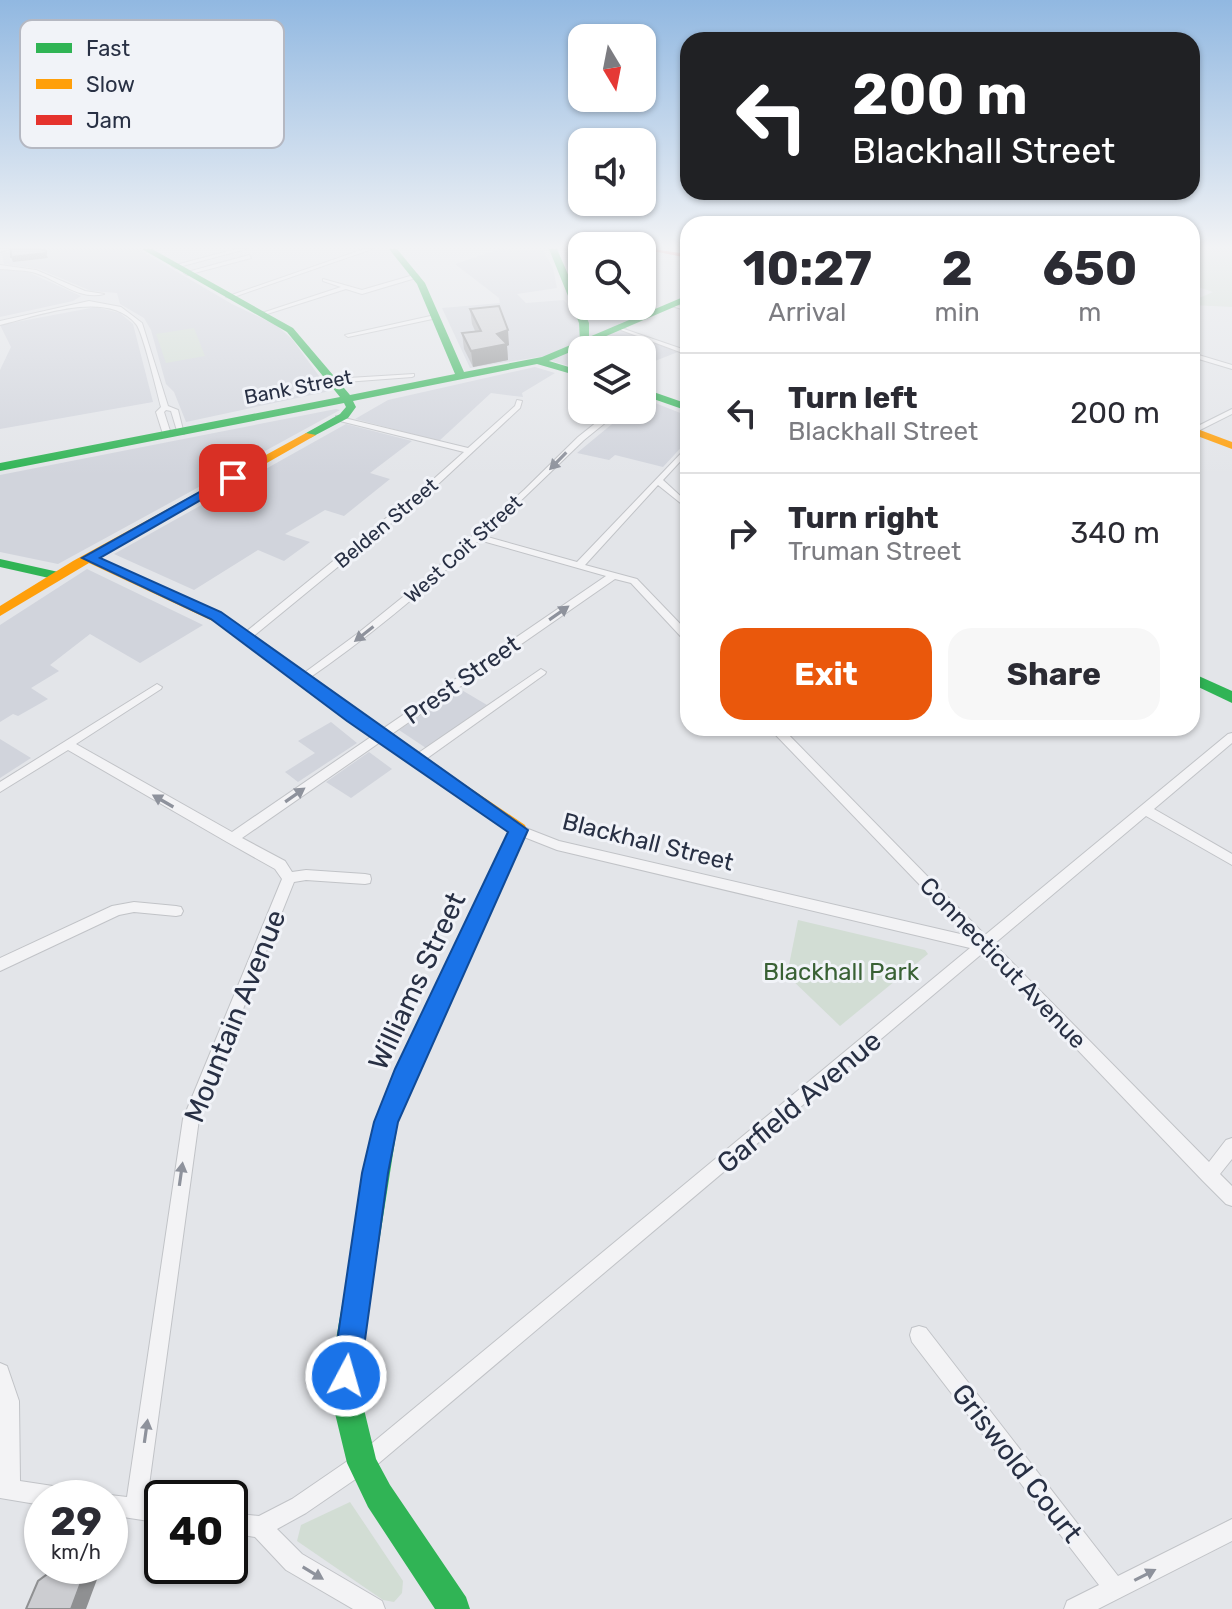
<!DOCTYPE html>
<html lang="en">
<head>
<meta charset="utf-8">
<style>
	body { margin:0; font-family:Rubik,sans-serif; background:#f7f7f7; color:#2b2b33; height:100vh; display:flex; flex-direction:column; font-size:30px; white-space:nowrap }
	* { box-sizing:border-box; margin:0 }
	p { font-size:26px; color:#7c7c81 }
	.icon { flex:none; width:44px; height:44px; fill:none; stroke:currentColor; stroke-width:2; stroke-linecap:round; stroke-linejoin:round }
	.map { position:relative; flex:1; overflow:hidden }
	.sheet { position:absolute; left:680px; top:216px; width:520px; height:520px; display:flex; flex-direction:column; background:#fff; border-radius:24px; box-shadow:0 2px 6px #0004 }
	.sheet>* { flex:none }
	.top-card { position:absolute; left:680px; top:32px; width:520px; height:168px; border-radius:24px; box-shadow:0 2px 6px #0004; background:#202124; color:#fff; overflow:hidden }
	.needle { width:52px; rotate:170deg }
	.tools { position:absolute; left:568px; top:24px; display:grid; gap:16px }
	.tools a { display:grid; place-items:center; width:88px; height:88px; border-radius:16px; background:#fff; box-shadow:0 2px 6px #0004; font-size:40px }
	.speed { position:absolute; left:24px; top:1480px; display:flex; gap:16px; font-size:40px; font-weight:700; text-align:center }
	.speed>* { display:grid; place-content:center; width:104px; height:104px; border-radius:50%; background:#fff; box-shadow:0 2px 6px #0004; line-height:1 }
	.speed small { font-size:20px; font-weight:400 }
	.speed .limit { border:4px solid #111; border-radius:12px; background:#fff; color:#111 }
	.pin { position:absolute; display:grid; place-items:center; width:68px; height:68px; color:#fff; margin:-34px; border-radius:16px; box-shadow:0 4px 12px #0006 }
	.me { position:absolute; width:88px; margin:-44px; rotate:6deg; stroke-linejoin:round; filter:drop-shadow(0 0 6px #0008) }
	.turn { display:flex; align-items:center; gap:28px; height:168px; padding:0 40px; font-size:36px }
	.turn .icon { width:104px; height:104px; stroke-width:2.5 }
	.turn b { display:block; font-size:56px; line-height:68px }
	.eta { display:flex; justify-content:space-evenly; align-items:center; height:136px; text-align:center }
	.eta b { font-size:48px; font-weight:700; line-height:56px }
	.button { display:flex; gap:16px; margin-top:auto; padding:16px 40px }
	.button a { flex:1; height:92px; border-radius:24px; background:#ea580c; color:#fff; font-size:32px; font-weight:700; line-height:92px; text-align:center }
	.button a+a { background:#f7f7f7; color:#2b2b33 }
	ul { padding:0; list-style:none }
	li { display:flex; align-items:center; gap:24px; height:120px; padding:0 40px; border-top:2px solid #e1e1e2 }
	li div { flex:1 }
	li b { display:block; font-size:30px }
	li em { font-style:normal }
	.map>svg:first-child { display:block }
	.built { fill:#d1d4dc }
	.green { fill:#d2ddd4 }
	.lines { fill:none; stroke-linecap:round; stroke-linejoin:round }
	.street-casing { stroke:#c1c3c7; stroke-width:2 }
	.street { fill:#f3f3f5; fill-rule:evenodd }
	.fast { fill:#30b455; fill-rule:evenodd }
	.slow { fill:#ff9f0a; fill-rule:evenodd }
	.jam { fill:#e5322d; fill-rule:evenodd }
	.wall { fill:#afb0b4 }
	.shaded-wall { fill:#8f9092 }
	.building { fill:#cccdd1; stroke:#8f9092; stroke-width:2 }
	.oneway { fill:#8e929c }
	.route { fill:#1a73e8; stroke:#114b97; stroke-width:2 }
	.labels { text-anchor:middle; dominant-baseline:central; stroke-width:6; stroke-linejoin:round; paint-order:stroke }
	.far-street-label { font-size:20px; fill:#283044; stroke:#f1f3f8 }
	.street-label { font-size:24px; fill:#283044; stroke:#f1f3f8 }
	.park-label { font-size:24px; fill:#396134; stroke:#f1f3f8 }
	.near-street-label { font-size:28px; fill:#283044; stroke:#f1f3f8 }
	.key { fill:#f1f3f8; stroke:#b5b8c2; stroke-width:2 }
	.key-label { font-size:22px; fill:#283044 }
</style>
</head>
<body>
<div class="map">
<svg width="1232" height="1609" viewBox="0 0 1232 1609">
	<rect width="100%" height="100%" fill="#e3e5e9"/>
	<g class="built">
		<path d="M24,249H138L232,304L276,325L292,339L330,391L186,422L174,392L166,384L151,330L144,318L120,304L117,293L91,291L39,269L4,264L2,253Z"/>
		<path d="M500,249L543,251L553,268L557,288L517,294L526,303L564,300L569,307L612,306L646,313L625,323L628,333L678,352L642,366V350H582V370L539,357L470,368L442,308L500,303L499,298L455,264Z"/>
		<path d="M0,269L28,272L81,296L73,301L0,317Z"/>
		<path d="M96,307L120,313L133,324L153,402L0,429V370L11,347L0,325Z"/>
		<path d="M535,367L555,373L522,393L523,397L491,393L439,441L355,419L388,400Z"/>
		<path d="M645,399L688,416V440L663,467L615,455L609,460L577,453L629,410H642Z"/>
		<path d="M336,409L340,410L58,564L0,552V475Z"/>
		<path d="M346,424L412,441L370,473L390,479L344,516L325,510L285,534L310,542L284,561L258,550L194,590L114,554Z"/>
		<path d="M87,569L203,625L140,663L90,634L50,665L59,671L31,688L48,699L18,716L13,714L0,722V625Z"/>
		<path d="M460,689L487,705L426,748L399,730Z"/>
		<path d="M331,722L357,743L298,782L285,772L315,753L298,741Z"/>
		<path d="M0,739L31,758L0,778Z"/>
		<path d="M369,752L392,769L351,798L326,782Z"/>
	</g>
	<g class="green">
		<path d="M1192,249H1232V307L1192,305V301L1213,292L1192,285Z"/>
		<path d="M194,328L205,356L166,363L156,334Z"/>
		<path d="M798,920L925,950L928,954L840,1026L787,975Z"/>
		<path d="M350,1502L403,1581L402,1593L394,1602L383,1600L297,1541L301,1525Z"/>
	</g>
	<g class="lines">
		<defs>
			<g id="street">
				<path d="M0,249H10L0,252Z"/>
				<path d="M236,249H246L175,268L172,266Z"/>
				<path d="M364,249H372L231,298L226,297Z"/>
				<path d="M249,255L251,258L187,275L184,273Z"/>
				<path d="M0,265L36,270L85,291L104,294C78,301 56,278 32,272C22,270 10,270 0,269Z"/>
				<path d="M417,274L419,277L362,294L346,289L264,315L259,314L341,287L323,281V279L362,290Z"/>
				<path d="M89,301L121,307L142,323L168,406L178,410L184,434H178L171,411L166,410L164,412L171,434L167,436L163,434L156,412L161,407C157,392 143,332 136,324C107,289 38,316 0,325V321Z"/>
				<path d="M672,304L688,307V311L672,306Z"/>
				<path d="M435,315L437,318L348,337L345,335Z"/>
				<path d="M621,328L688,351V355L621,330Z"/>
				<path d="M1192,353L1232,365V369L1192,357Z"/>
				<path d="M414,374V376L412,377L332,383L329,381L332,379Z"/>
				<path d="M517,400L522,401L520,408L434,488L250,639H242V635L428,484L464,452L336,420V416L468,448L515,406Z"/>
				<path d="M1232,409V414L1192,434V429Z"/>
				<path d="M612,410H621L584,440L484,536L577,562L688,446V453L663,480L688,503V509L658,485L585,565L637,579L688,632V641L684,640L631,583L615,579L242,838L285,861L292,872L306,870L365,874L370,875L371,879L370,883L365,884L306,880L294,882L199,1119L147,1500L162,1503V1523L110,1515V1498H103L110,1495L127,1497L183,1119L282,879L275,869L227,842L68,750L0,792V782L157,684L162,687L161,689L76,744L232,832L606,576L479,540C424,591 366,639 305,681H297L296,679L357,634L414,588L524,490L578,437Z"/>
				<path d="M541,669L546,672L545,674L419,764H411L409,761L411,758Z"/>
				<path d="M769,728H782L985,935L1228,734L1232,733V743L1154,809L1232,854V865L1146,816L994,944L1209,1162L1226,1140L1232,1138V1159L1220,1174L1232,1186V1206L1226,1204L1203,1181L984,952L379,1463L306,1513L277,1529L302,1554L382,1601L385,1609H353L286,1570L255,1537L230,1533V1513L259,1516L292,1499L365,1449L970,948L557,850L514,833L512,830L514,827L518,825L559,841L969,936Z"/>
				<path d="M134,902L176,906L181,907L183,911L181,915L176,916L134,912L119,915L0,971V958L112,906Z"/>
				<path d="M919,1326L926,1328L1118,1576L1232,1519V1541L1098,1609H1064L1067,1601L1099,1585L912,1342L910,1335L912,1328Z"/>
				<path d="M0,1363L7,1366L19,1401L20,1481L66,1488L73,1491L76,1498H42V1505L0,1498Z"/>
			</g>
		</defs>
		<use href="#street" class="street-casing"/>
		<use href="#street" class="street"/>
		<g class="fast">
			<path d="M142,249H152L293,328L350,395L455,374L417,284L389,249H397L425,283L464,372L542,357L580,341L579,323L549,249H557L589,323V337L688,295V301L590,343L588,347H582L549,361L582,371V377L537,364L353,401L356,407L348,418L310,438L304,435L306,433L340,414L346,407L344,403L0,471V463L340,397L287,332Z"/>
			<path d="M642,388L688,404V411L642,395Z"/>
			<path d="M0,559L63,573L65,576L58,580L0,567Z"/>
			<path d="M1192,673L1232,691V703L1192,684Z"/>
			<path d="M512,837L519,839L521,844L414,1079L398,1122L362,1351V1401L376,1459L390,1485L466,1597L470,1609H435L368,1507L347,1463L332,1401L334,1351L374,1122L395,1069L503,844L505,839Z"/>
		</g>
		<g class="slow">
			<path d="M1192,427L1232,442V449L1192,434Z"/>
			<path d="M306,433L316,435L99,558L233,620L359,713L525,825L527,830L519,849H505L503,844L508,832L347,721L223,626L89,563L0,616V606L73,561Z"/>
		</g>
		<path class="jam" d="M652,249L688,254V258L653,251Z"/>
	</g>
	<path class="wall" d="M470,309L509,345L507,346L508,360L473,367L464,349L462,333L475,331L472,324Z"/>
	<g class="shaded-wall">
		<path d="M46,253L48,258L13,262L11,257Z"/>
		<path d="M508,330L509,345L507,346L508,360L473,367L471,351L497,334Z"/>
		<path d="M87,1566H102L86,1609H71Z"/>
	</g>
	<g class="building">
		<path d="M11,249H39L46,251V253L11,257Z"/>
		<path d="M499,306L508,330L497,334L507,344L471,351L462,333L481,331L470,309Z"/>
		<path d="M53,1566H87L71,1609H26L38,1581L50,1572Z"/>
	</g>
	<defs><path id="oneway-solid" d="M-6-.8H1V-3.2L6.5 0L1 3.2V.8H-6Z" transform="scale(2)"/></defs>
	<g class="oneway">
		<use href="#oneway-solid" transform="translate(558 461) rotate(134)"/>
		<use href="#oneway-solid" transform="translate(559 613) rotate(-35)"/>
		<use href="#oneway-solid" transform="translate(364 634) rotate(142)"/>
		<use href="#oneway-solid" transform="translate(295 795) rotate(-35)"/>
		<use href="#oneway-solid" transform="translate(163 801) rotate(-150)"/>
		<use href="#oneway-solid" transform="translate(181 1174) rotate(-82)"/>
		<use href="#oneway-solid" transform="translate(146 1431) rotate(-82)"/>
		<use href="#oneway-solid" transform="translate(313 1573) rotate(31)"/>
		<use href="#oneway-solid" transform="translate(1145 1575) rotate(-27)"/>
	</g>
	<linearGradient id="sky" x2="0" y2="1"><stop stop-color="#91b8e1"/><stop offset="0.52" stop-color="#f2f3f5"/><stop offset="1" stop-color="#f2f3f5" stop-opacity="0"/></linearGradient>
	<rect width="1232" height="475" fill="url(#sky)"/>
	<path class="route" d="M228,476L239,478L100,558L221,612L528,830L398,1122L388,1173L360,1376L356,1387L346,1391L336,1387L332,1376L362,1173L374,1122L395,1069L508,832L347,721L211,619L82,558Z"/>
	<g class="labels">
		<g class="far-street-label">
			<text transform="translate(298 387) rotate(-11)">Bank Street</text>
			<text transform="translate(386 523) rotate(-40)">Belden Street</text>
			<text transform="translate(463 549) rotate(-42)">West Coit Street</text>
		</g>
		<g class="street-label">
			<text transform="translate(462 680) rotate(-35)">Prest Street</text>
			<text transform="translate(648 842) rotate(14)">Blackhall Street</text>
			<text transform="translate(1003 963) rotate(46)">Connecticut Avenue</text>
		</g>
		<g class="park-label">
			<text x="841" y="972">Blackhall Park</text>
		</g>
		<g class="near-street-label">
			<text transform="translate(417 981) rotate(-65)">Williams Street</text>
			<text transform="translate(235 1016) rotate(-68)">Mountain Avenue</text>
			<text transform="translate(799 1102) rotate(-40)">Garfield Avenue</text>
			<text transform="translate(1017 1463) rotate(52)">Griswold Court</text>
		</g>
	</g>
	<rect x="20" y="20" width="264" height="128" rx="12" class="key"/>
	<rect x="36" y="43" width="36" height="10" fill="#30b455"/>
	<rect x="36" y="79" width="36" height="10" fill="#ff9f0a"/>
	<rect x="36" y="115" width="36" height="10" fill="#e5322d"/>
	<g class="key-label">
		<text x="86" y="56">Fast</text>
		<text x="86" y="92">Slow</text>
		<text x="86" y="128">Jam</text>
	</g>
</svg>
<div class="tools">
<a><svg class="needle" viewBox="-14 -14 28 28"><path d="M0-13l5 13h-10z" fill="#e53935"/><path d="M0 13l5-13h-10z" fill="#7c7c81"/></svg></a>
<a><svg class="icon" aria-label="sound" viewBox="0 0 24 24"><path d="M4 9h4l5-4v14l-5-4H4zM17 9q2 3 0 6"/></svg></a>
<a><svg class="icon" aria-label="search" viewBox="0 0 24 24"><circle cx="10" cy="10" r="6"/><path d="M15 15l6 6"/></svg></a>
<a><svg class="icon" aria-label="layers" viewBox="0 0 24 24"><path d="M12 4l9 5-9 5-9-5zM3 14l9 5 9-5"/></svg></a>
</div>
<div class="speed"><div>29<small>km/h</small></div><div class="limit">40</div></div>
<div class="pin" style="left:233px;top:478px;background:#d93025"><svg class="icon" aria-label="arrive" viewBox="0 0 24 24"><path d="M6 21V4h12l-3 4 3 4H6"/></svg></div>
<svg class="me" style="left:346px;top:1376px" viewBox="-20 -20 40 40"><circle r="17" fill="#1a73e8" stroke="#fff" stroke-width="3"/><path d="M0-11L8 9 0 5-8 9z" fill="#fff"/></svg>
<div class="top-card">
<div class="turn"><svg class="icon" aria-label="left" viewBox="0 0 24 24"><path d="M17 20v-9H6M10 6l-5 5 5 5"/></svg><div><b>200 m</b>Blackhall Street</div></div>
</div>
<section class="sheet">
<div class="eta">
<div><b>10:27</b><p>Arrival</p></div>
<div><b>2</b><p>min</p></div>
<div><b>650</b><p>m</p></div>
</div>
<ul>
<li><svg class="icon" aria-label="left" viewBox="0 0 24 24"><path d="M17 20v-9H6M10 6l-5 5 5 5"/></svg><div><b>Turn left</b><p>Blackhall Street</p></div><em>200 m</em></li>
<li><svg class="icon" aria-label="right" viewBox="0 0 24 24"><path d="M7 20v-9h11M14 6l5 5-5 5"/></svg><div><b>Turn right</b><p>Truman Street</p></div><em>340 m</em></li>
</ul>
<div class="button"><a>Exit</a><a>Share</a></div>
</section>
</div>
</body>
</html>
